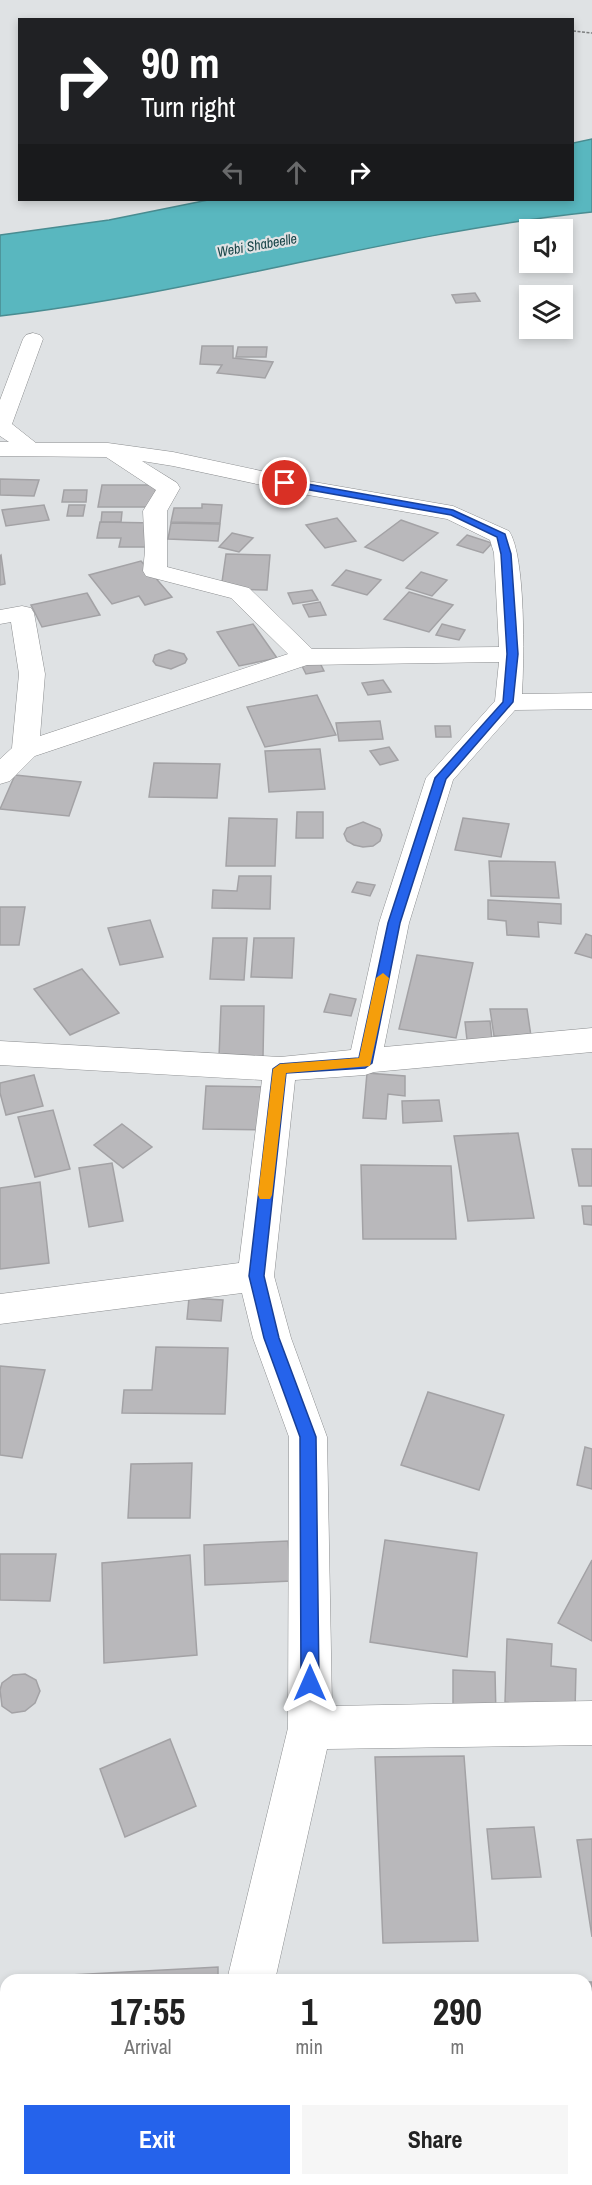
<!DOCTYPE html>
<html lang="en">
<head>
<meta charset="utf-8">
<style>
	body { margin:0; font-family:"Archivo Narrow",sans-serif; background:#f6f6f6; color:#222; height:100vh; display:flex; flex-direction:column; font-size:22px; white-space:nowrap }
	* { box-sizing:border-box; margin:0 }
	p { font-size:20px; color:#767676 }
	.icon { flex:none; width:33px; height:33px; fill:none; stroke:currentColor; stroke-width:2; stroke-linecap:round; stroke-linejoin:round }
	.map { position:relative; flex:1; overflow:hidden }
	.sheet { position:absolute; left:0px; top:1974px; width:592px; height:212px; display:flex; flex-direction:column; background:#fff; border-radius:18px 18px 0 0; box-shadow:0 3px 9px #0003 }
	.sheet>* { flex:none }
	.hud { position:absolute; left:18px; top:18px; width:556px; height:183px; border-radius:0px; box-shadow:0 3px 9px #0003; background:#202124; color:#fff; overflow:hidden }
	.controls { position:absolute; left:519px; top:219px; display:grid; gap:12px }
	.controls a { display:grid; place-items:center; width:54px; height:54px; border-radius:0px; background:#fff; box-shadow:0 3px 9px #0003; font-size:30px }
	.pin { position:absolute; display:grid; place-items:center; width:51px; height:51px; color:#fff; margin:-26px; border:3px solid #fff; border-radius:50%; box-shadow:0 2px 6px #0007 }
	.me { position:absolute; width:66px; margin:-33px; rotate:0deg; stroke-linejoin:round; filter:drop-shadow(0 0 4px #0008) }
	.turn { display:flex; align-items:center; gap:21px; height:126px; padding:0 24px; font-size:27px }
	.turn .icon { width:78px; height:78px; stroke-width:2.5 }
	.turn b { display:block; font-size:42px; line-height:51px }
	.lanes { display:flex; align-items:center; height:57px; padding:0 24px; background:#0003; justify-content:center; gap:30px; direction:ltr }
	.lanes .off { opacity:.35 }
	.eta { display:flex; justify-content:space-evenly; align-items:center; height:102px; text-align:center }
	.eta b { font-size:36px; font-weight:700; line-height:42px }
	.action { display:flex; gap:12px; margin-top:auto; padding:12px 24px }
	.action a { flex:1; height:69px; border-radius:0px; background:#2563eb; color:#fff; font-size:24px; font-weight:700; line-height:69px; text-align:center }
	.action a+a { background:#f6f6f6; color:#222 }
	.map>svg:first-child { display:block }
	.water { fill:#59b7bf; stroke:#498c91; stroke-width:1.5 }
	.building { fill:#b9b8bb; stroke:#a3a2a5; stroke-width:1.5 }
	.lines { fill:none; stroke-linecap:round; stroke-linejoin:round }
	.minor-casing { stroke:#8c8e90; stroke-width:1 }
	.path { stroke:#7c7e7f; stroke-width:1.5; stroke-dasharray:3 1.5; stroke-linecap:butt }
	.minor { fill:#fff; fill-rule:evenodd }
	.route { fill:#2563eb; stroke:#184099; stroke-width:1.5 }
	.slow { fill:#f59e0b }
	.labels { text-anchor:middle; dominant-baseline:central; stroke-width:4.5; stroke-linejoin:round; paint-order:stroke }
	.far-water-label { font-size:14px; font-style:italic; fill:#1a4649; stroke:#dfe2e4 }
</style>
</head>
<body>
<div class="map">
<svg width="592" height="2185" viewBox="0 0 592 2185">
	<rect width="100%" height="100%" fill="#dfe2e4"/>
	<path class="water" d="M592,139V212C392,233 199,293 0,316V235L109,220L208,200H573V143Z"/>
	<g class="building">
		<path d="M475,293L480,301L456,303L452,295Z"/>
		<path d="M202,346H233V358L273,362L265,378L217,373L222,365L200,364Z"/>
		<path d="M238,347H267L266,357H236Z"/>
		<path d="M0,479L39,480L34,496L0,495Z"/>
		<path d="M102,485H156L154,507H98Z"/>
		<path d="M64,490H87L86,502H62Z"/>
		<path d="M202,504L222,505L220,523L171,522L174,508H202Z"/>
		<path d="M44,505L49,520L6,526L2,510Z"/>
		<path d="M69,505H85L83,516H67Z"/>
		<path d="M102,512H122L121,522H101Z"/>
		<path d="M337,518L356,541L325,548L306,525Z"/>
		<path d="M401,520L438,533L403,561L365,547Z"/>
		<path d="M100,522L155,523L151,547H119L121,538H97Z"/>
		<path d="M171,523L220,524L218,541L168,539Z"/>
		<path d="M232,533L253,538L239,552L219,547Z"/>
		<path d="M467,535L492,543L483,553L457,545Z"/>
		<path d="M226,554L270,555L267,590L221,589Z"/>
		<path d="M1,555L5,584L0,585V556Z"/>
		<path d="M141,561L172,597L145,605L139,596L112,604L89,575Z"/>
		<path d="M346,570L381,580L367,595L332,585Z"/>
		<path d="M421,572L447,580L432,596L406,588Z"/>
		<path d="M312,590L318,600L293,604L288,593Z"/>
		<path d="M409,592L453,605L429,632L384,619Z"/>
		<path d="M87,593L100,615L42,627L31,605Z"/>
		<path d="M320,602L326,615L309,617L303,605Z"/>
		<path d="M253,624L277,658L239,666L217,632Z"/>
		<path d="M442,624L465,630L459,640L436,635Z"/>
		<path d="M169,650L184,654L187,659L185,663L171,669L156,665L153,661L155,655Z"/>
		<path d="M318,659L324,671L306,674L300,662Z"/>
		<path d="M383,680L391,692L368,695L362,683Z"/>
		<path d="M317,695L336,735L265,747L247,707Z"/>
		<path d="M380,721L383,739L339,741L336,723Z"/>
		<path d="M435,726H450L451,737H436Z"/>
		<path d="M389,747L398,760L380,765L370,751Z"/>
		<path d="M320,749L325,789L269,792L265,751Z"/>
		<path d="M154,763L220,764L217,798L149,797Z"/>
		<path d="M15,775L81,782L69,816L0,809Z"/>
		<path d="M297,812H323V838H296Z"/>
		<path d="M229,818L277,819L275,866H226Z"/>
		<path d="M463,818L509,824L501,857L455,850Z"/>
		<path d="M363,822L380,829L382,835L380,841L373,846L363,847L354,845L347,841L344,834L347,828Z"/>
		<path d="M489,861L555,862L559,898L491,896Z"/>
		<path d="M239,876H271L270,909L212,908L213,890L237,891Z"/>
		<path d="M357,882L375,885L370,896L352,892Z"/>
		<path d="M488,900L561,904V924L538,922L539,937L507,935L506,921L488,919Z"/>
		<path d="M0,907H25L19,945H0Z"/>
		<path d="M150,920L163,957L120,965L108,928Z"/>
		<path d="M586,934L592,936V958L575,953Z"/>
		<path d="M213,938H247L244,980L210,979Z"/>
		<path d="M254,938H294L292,978L251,977Z"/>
		<path d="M417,955L473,963L456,1038L399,1029Z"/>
		<path d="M82,969L119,1013L70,1035L34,989Z"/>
		<path d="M330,994L356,999L351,1016L324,1012Z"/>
		<path d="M221,1006H264L263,1057H219Z"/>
		<path d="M490,1009H527L531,1036H494Z"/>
		<path d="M490,1021L492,1040H467L465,1022Z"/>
		<path d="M367,1073L405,1076V1096L388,1094L386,1119L363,1118Z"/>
		<path d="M34,1075L43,1106L6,1115L0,1093V1083Z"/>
		<path d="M206,1086L268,1087L266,1130L203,1129Z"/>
		<path d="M439,1100L442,1121L403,1123L402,1101Z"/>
		<path d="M53,1110L70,1169L35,1177L18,1117Z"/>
		<path d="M122,1124L152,1147L123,1168L94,1145Z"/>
		<path d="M518,1133L534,1218L468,1221L454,1136Z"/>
		<path d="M572,1149H592V1186H579Z"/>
		<path d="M112,1163L123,1221L89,1227L79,1168Z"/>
		<path d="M361,1165L451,1166L456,1239H363Z"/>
		<path d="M40,1182L49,1263L0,1269V1188Z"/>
		<path d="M582,1206H592V1225L584,1224Z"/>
		<path d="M189,1298L223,1300L221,1321L187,1319Z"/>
		<path d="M156,1347L228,1348L225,1414L122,1413L124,1390H152Z"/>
		<path d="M0,1366L45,1370L22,1458L0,1455Z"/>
		<path d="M428,1392L504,1415L479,1490L401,1465Z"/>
		<path d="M585,1447L592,1449V1489L577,1485Z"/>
		<path d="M192,1463L190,1518H128L131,1464Z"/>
		<path d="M385,1540L477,1553L467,1657L370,1642Z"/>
		<path d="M288,1541L291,1581L205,1585L204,1545Z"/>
		<path d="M0,1554H56L50,1601L0,1600Z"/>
		<path d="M190,1555L197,1655L104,1663L102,1563Z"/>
		<path d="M592,1560V1641L558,1623Z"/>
		<path d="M507,1639L552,1644L551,1666L576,1669L575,1711L505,1702Z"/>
		<path d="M453,1670L495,1672L496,1717L453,1716Z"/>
		<path d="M25,1674L36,1680L40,1691L35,1703L25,1711L12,1713L2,1706L0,1690L2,1683L13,1675Z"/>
		<path d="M170,1739L196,1806L125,1837L100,1769Z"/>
		<path d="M464,1756L478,1941L383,1943L375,1757Z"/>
		<path d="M534,1827L541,1877L492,1879L487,1829Z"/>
		<path d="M592,1839V1937L577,1840Z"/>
		<path d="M218,1967V1980H52V1976Z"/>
		<rect x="586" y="1982" width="6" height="123"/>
	</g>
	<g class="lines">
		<defs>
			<g id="minor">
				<path d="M33,333L40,335L43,339L12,424L36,443H108L173,452L308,481L453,506L509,531C526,556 524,661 522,694L592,693V709L515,710L453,780L409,923L384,1047L592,1028V1052L374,1072L365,1075L295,1080L274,1276L291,1338L327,1437L332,1706L592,1701V1745L327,1749L275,1980H227L288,1728L289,1437L253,1338L242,1293L0,1324V1294L239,1263L262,1080L0,1065V1041L280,1057L351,1050L379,923L426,778L495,701L499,662L307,665L35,756L10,781L0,784V759L12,748L19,674L11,622L0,624V610L22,606L31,608L34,613L45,674L40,736L288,654L231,598L146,576L143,571L145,551L143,511L156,490L106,457L0,456V442H9L0,436V400L23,339L26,335ZM142,461L173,466L308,495L447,519L490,540L494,553L499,647L312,649L249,588L167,567V511L180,488L177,483Z"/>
				<path d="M85,2180H143L141,2185H83Z"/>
			</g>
		</defs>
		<use href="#minor" class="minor-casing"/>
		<path class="path" d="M573,31L592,33"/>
		<use href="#minor" class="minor"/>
	</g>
	<path class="route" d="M285,480L453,510L505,534L511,554L518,654L513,702L446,779L400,923L372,1063L365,1068L286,1073L264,1276L279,1338L316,1437L319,1683L316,1689L310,1692L304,1689L301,1683L300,1437L264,1338L249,1276L273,1069L280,1064L359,1058L388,923L435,778L503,702L507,654L501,554L497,537L451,515L282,485V481Z"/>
	<path class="slow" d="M383,973L389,978L370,1066L286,1073L272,1195L270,1199H260L258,1195L273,1069L280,1064L359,1058L376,978Z"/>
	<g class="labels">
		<g class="far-water-label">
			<text transform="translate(257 245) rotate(-10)">Webi Shabeelle</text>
		</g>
	</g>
</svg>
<div class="controls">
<a><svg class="icon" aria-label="sound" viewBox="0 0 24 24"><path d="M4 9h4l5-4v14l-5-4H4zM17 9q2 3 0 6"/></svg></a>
<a><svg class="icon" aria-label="layers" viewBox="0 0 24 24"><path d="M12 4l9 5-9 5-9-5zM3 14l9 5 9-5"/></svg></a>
</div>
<div class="pin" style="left:285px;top:483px;background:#d93025"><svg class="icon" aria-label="arrive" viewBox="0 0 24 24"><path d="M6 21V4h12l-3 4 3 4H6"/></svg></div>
<svg class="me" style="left:310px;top:1683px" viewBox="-20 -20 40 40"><path d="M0-17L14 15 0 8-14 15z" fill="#2563eb" stroke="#fff" stroke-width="4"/></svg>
<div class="hud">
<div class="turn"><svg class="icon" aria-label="right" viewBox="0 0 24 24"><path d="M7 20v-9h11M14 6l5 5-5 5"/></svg><div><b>90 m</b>Turn right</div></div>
<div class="lanes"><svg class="icon off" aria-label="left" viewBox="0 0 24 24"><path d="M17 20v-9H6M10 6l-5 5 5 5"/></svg><svg class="icon off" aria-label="ahead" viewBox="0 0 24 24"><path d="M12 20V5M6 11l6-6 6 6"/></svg><svg class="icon" aria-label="right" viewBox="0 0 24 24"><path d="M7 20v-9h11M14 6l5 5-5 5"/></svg></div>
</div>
<section class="sheet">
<div class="eta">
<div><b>17:55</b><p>Arrival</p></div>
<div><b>1</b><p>min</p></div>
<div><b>290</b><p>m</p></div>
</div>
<div class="action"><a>Exit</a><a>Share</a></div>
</section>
</div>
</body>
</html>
